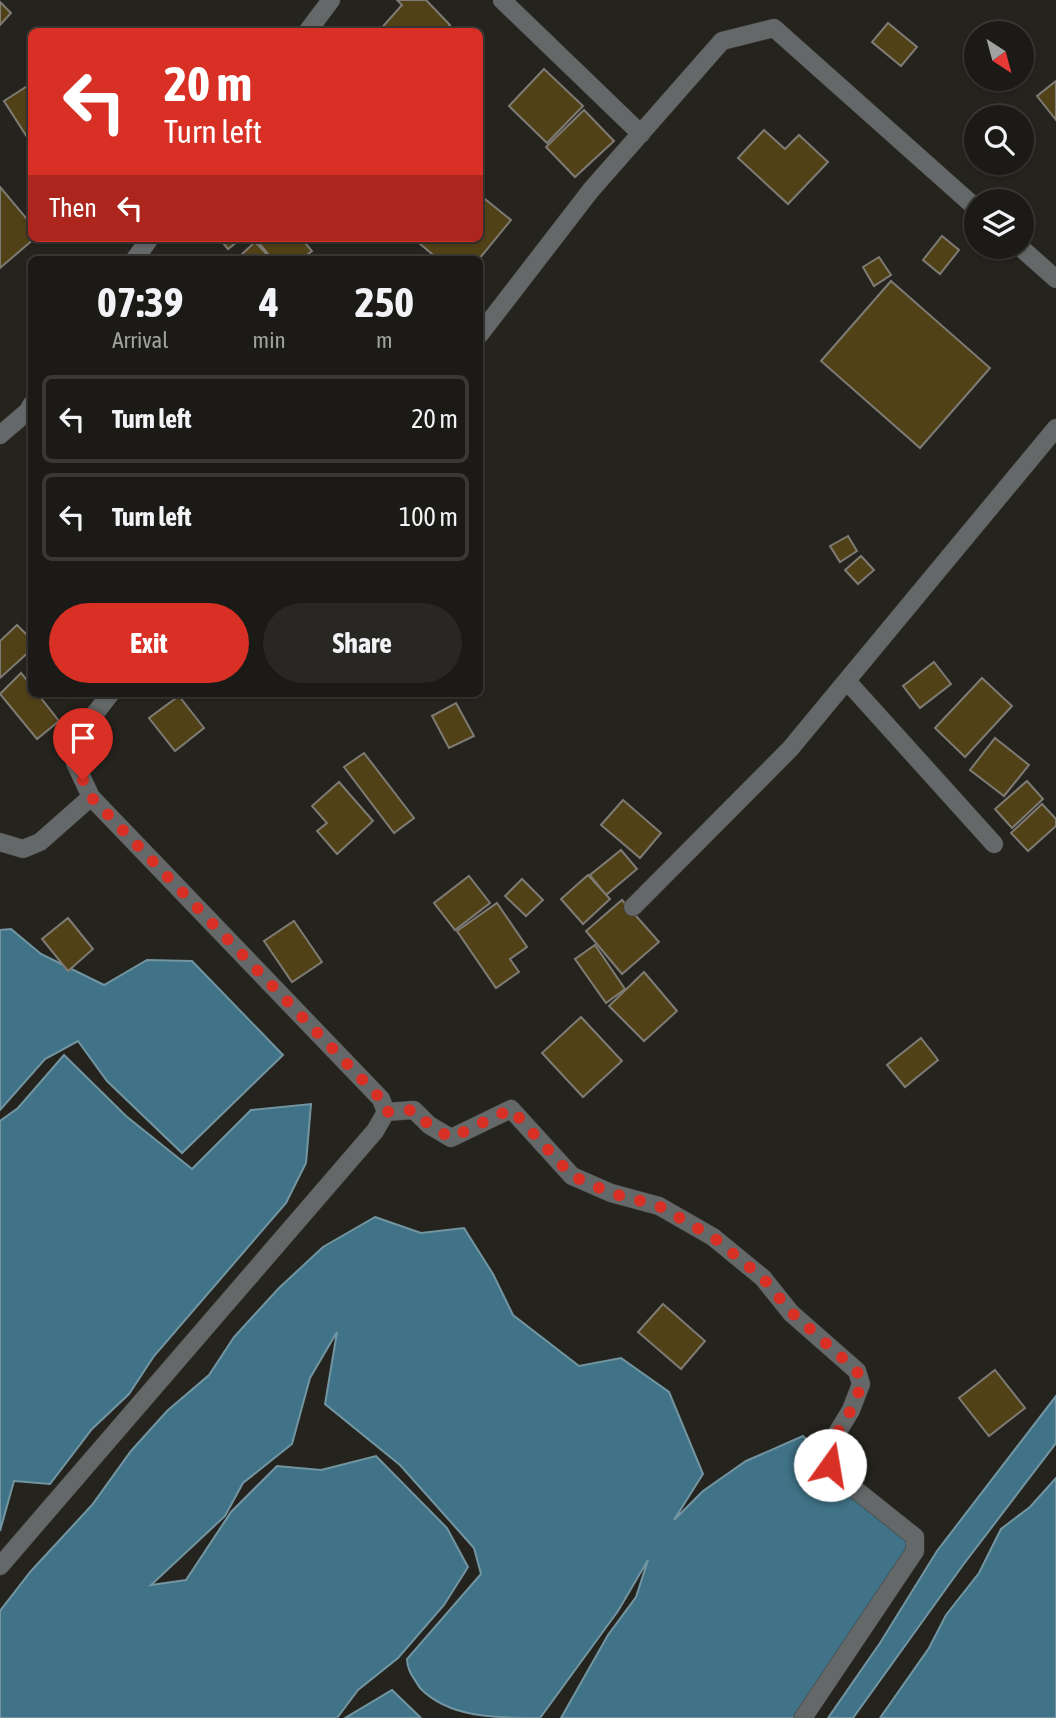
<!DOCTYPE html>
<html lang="en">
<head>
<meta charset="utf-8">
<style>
	body { margin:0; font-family:"Asap Condensed",sans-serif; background:#292723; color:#f1f3f6; height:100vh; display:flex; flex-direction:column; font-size:26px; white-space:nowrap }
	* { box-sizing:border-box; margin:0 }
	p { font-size:23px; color:#a0a1a1 }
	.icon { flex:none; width:38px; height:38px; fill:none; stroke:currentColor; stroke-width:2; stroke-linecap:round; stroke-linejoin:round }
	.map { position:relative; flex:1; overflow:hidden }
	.details { position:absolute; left:28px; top:256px; width:455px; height:441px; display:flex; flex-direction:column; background:#1c1a16; border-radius:10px; box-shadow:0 2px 5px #0004,0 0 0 2px #3a3835 }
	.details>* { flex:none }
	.top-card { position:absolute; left:28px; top:28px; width:455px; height:214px; border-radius:10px; box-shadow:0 2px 5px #0004,0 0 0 2px #3a3835; background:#d93025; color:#fff; overflow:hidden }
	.needle { width:46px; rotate:144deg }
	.tools { position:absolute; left:964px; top:21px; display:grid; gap:14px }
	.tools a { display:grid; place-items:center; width:70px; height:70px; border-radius:50%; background:#1c1a16; box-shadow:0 2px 5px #0004,0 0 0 2px #3a3835; font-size:35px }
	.pin { position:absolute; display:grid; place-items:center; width:60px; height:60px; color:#fff; margin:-72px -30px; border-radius:50% 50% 50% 0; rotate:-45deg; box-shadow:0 0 7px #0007 }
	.pin .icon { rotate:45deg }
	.me { position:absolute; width:77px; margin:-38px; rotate:13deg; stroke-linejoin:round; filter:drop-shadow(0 0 5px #0008) }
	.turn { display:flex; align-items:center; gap:24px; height:147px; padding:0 21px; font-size:32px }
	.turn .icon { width:91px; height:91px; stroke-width:2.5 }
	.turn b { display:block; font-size:49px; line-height:60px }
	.then { display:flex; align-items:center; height:66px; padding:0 21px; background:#0003; gap:14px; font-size:26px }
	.eta { display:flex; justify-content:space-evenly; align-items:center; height:119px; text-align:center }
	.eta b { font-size:42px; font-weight:700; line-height:49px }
	.button { display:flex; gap:14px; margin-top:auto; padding:14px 21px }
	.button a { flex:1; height:80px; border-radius:42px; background:#d93025; color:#fff; font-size:28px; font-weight:700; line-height:80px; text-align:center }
	.button a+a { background:#292723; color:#f1f3f6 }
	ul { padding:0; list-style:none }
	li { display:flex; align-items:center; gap:21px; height:88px; margin:0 14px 10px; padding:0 7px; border:4px solid #3a3835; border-radius:10px }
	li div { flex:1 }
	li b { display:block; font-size:26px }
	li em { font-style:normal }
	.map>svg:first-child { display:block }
	.water { fill:#407387; stroke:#7295a1; stroke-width:2 }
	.building { fill:#514117; stroke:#7e7b74; stroke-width:2 }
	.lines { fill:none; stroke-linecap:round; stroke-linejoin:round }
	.minor-casing { stroke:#403e38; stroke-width:19 }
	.minor { stroke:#646869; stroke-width:18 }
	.route { stroke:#d93025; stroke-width:12; stroke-dasharray:0 21.6 }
</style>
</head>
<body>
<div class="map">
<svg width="1056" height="1718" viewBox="0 0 1056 1718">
	<rect width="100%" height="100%" fill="#25231d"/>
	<g class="water">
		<path d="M11,929L41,954L104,985L147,960L192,961L283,1055L182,1153L107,1081L78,1041L45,1059L0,1110V930Z"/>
		<path d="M64,1055L126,1116L192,1169L251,1110L311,1104L306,1163L286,1203L154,1356L129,1394L92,1429L50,1484L14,1481L0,1531V1121L18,1108Z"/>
		<path d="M375,1217L421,1233L464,1228L493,1274L513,1315L579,1366L621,1358L669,1392L703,1474L674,1520L703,1491L746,1461L803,1436L912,1546L808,1718H561L608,1635L636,1597L648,1560L618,1611L540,1718C495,1718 449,1718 420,1688C414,1678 407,1671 407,1659L481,1574L474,1548L400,1465L325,1404L337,1332L310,1378L292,1444L243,1483L225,1516L151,1585L186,1580L231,1512L277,1466L321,1470L376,1456L447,1528L468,1567L444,1605L398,1658L358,1690L337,1718H0V1611L31,1571L92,1505L131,1451L167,1411L209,1375L234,1337L279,1288L323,1247Z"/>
		<path d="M1056,1396V1443L963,1565L853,1718H828L880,1643L937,1551Z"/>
		<path d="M1056,1478V1718H880L929,1648L946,1615L979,1573L1001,1529L1030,1507Z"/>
		<path d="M392,1690L421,1718H345Z"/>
	</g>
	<g class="building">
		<path d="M397,0H426L450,25L442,32H378L402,5Z"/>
		<path d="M0,2L11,13L0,25Z"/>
		<path d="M888,23L917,47L901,66L872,42Z"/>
		<path d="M544,69L583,106L547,143L509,106Z"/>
		<path d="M1056,81V120L1037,96Z"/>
		<path d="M32,83V138L29,140L4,101Z"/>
		<path d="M584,110L614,141L575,177L546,147Z"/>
		<path d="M764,130L785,149L799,135L828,162L788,204L738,158Z"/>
		<path d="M0,187L32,225V238H35L0,268Z"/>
		<path d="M480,195L511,220L479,259H438L419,243L422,238H480Z"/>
		<path d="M942,236L959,250L940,274L923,260Z"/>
		<path d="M219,238H242L228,249Z"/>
		<path d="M255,238H301L312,251L302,259H272Z"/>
		<path d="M255,242L266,253L260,259H244L240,256Z"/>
		<path d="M879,257L891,275L874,286L863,267Z"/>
		<path d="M891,281L990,368L920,448L821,361Z"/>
		<path d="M848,536L857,551L840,562L830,546Z"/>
		<path d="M861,556L874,570L858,584L845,570Z"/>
		<path d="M17,625L32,640V649L0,678V641Z"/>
		<path d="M934,662L951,684L920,708L903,686Z"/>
		<path d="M21,673L32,686V693H37L59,721L37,739L0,694Z"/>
		<path d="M982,678L1012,706L965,757L935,728Z"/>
		<path d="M179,696L204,728L175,751L149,718Z"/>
		<path d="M456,703L474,736L449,748L432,716Z"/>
		<path d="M995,738L1029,765L1004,796L970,770Z"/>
		<path d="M364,753L414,818L394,833L344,767Z"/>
		<path d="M1027,781L1043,799L1012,828L995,809Z"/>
		<path d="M339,782L373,821L337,854L317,831L327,823L312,806Z"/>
		<path d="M623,800L661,833L640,858L601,825Z"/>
		<path d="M1042,804L1056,819V826L1028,851L1011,833Z"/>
		<path d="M621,850L637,869L606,895L590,875Z"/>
		<path d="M588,875L610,899L583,924L561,899Z"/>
		<path d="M469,876L490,903L455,930L434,903Z"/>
		<path d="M522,879L543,900L526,916L505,896Z"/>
		<path d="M622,900L659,942L622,974L586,931Z"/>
		<path d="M497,903L527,947L510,959L519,972L496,988L457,931Z"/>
		<path d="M68,918L93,949L68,971L42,939Z"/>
		<path d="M294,921L322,962L292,982L264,941Z"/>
		<path d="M595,945L625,989L606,1003L575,959Z"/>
		<path d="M644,972L677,1011L644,1041L609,1006Z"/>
		<path d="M581,1017L622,1061L583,1097L542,1053Z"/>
		<path d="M921,1038L938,1060L905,1087L887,1065Z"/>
		<path d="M663,1304L705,1341L681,1369L638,1332Z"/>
		<path d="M995,1370L1025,1408L989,1436L959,1398Z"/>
	</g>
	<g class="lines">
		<defs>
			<g id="minor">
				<path d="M502,0L641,134"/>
				<path d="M307,32L331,0"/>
				<path d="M1020,247L1056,279"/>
				<path d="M135,259L150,238"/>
				<path d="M480,334L591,190L722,41L774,28L976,208"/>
				<path d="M0,435L28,411L32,404"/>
				<path d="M847,681L994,844"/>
				<path d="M0,842L23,849L40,842L91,797"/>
				<path d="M633,907L790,749L1056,428"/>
				<path d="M386,1112L414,1110L429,1125L451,1138L511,1109L572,1176L611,1193L659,1206L713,1237L763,1278L791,1313L857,1371L861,1384L851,1410L828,1448L830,1465L841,1478L915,1537V1551L803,1718"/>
				<path d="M0,1566L375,1131L386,1112L381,1099L91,797L75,763L76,738L111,693"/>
			</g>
		</defs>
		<use href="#minor" class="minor-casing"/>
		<use href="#minor" class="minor"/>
	</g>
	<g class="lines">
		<path class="route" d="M83,780L91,797L381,1099L386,1112L414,1110L429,1125L451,1138L511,1109L572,1176L611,1193L659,1206L713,1237L763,1278L791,1312L857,1371L862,1384L851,1410L828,1448L830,1465"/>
	</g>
</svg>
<div class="tools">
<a><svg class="needle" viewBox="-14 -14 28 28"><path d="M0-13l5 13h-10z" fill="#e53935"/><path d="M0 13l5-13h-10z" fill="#a0a1a1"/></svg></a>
<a><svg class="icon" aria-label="search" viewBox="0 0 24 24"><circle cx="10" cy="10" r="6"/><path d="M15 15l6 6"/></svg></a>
<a><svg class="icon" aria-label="layers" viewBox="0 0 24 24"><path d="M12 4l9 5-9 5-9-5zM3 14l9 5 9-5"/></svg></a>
</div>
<div class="pin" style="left:83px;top:780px;background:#d93025"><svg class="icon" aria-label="arrive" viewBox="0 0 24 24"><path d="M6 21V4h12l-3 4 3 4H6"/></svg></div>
<svg class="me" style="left:830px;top:1465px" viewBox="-20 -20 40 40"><circle r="19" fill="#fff"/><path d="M0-13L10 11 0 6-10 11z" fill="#d93025"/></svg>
<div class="top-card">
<div class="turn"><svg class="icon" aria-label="left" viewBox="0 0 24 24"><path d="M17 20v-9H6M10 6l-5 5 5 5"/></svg><div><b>20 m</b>Turn left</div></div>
<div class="then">Then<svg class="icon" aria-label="left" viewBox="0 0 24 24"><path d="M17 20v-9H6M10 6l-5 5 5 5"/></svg></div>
</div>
<section class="details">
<div class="eta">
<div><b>07:39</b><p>Arrival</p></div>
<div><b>4</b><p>min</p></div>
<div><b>250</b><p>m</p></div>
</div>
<ul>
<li><svg class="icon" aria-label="left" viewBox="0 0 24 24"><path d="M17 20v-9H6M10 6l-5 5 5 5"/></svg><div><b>Turn left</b></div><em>20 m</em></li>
<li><svg class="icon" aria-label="left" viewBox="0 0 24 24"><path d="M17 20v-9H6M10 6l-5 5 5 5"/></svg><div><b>Turn left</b></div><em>100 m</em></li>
</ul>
<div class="button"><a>Exit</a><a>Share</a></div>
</section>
</div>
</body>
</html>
